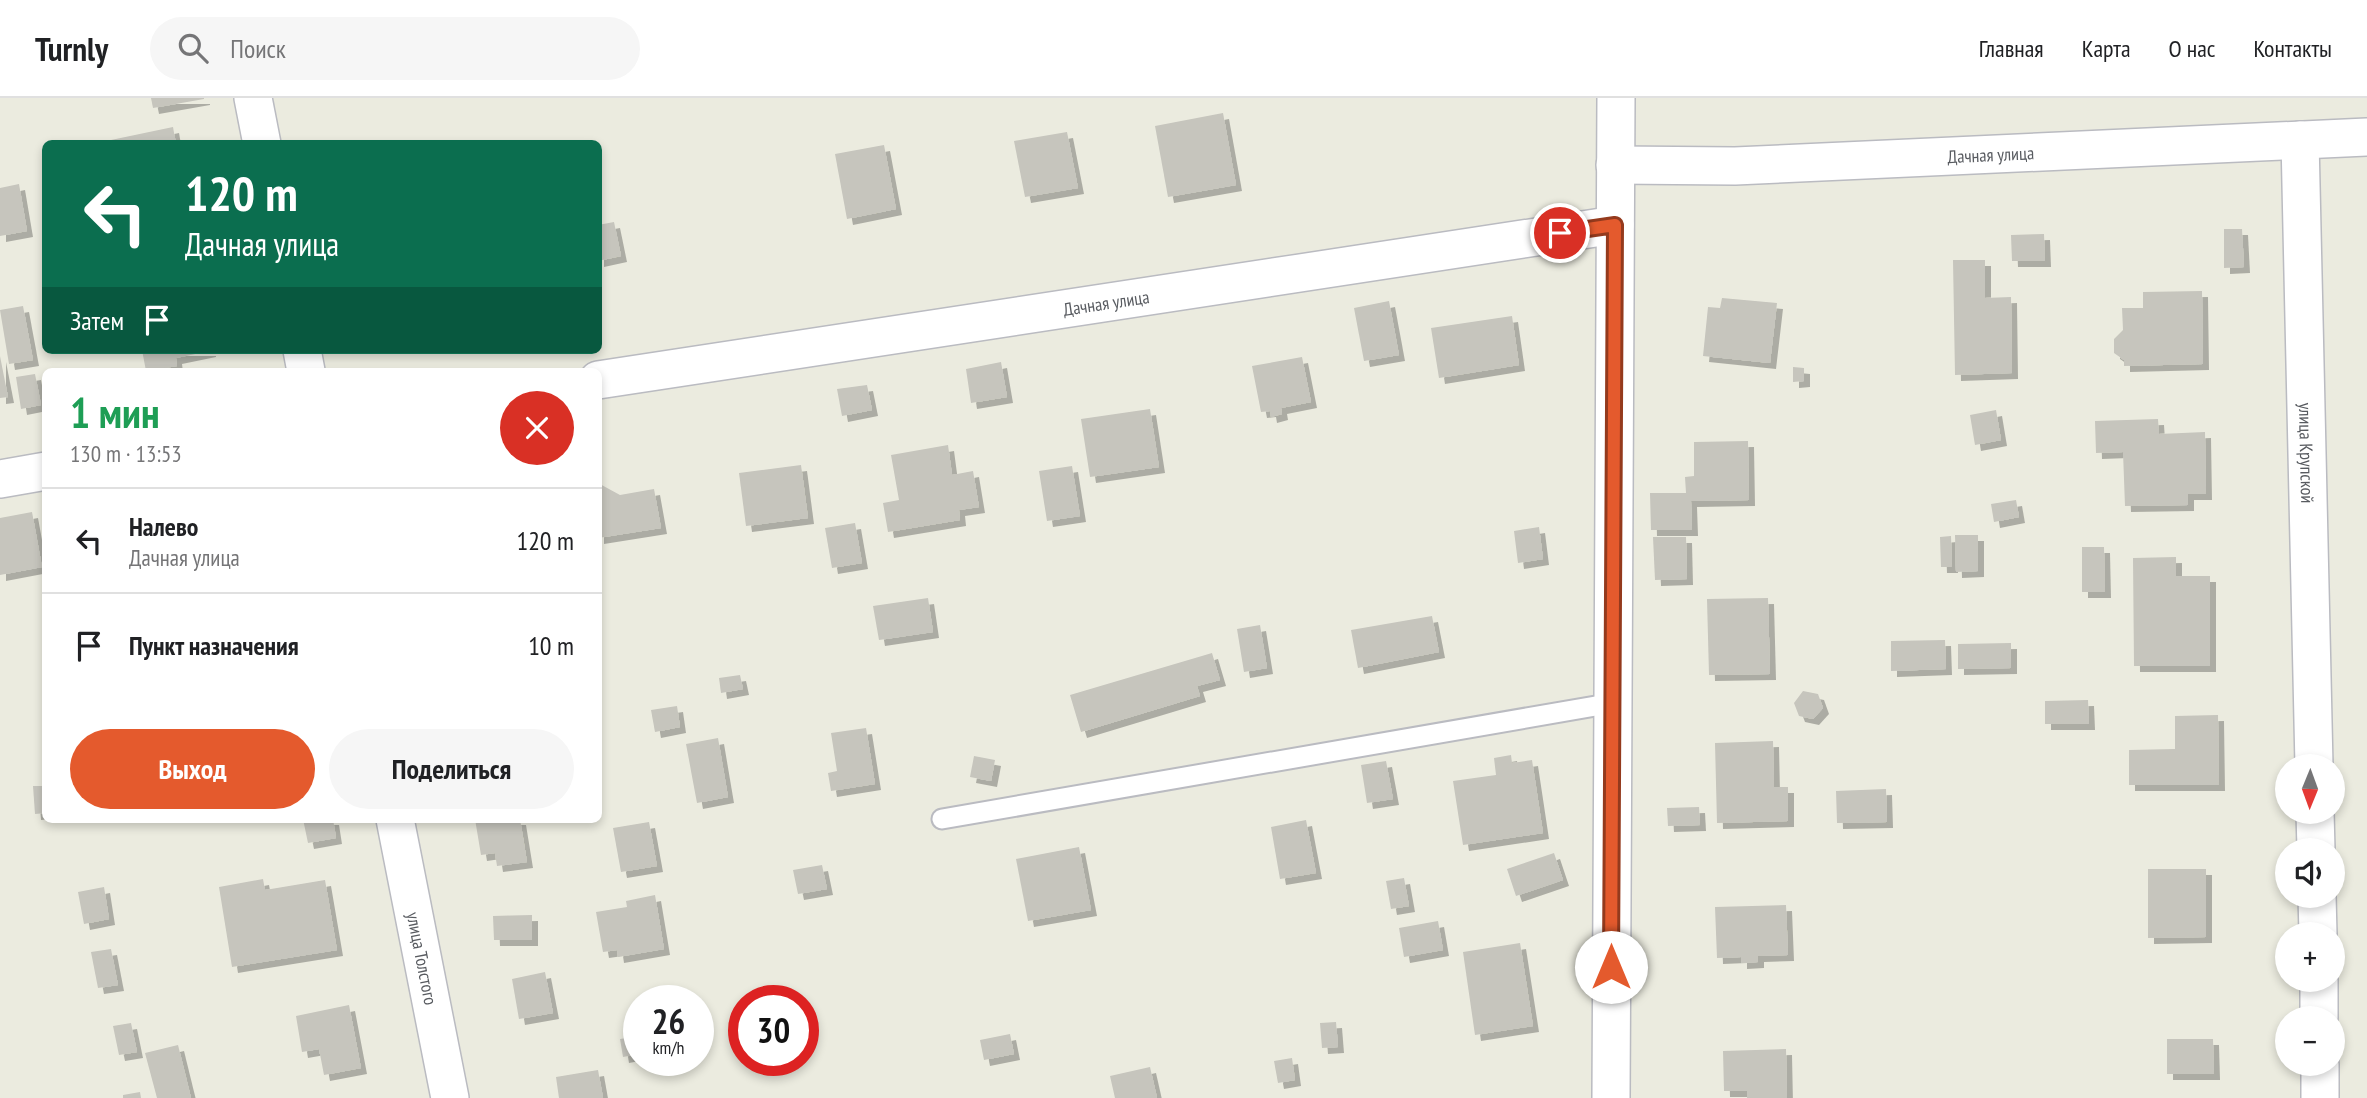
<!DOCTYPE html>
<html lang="ru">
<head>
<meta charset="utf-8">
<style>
	body { margin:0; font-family:"PT Sans Narrow",sans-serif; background:#f6f6f6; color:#202124; height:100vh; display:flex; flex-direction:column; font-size:26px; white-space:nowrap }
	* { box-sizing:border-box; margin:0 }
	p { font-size:23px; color:#757577 }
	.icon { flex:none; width:38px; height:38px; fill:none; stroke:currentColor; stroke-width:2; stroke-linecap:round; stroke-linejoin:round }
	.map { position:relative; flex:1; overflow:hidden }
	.drawer { position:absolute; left:42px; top:270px; width:560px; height:455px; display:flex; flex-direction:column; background:#fff; border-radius:10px; box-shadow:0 4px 10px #0003 }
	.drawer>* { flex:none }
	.hud { position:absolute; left:42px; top:42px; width:560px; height:214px; border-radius:10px; box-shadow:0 4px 10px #0003; background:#0b6e4f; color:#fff; overflow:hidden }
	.needle { width:46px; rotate:181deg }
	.tools { position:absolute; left:2275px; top:656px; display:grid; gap:14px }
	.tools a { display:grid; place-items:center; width:70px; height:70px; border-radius:50%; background:#fff; box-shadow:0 4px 10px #0003; font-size:35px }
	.speed { position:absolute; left:623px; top:887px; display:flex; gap:14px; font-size:35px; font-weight:700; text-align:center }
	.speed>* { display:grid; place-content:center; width:91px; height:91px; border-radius:50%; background:#fff; box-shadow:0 4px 10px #0003; line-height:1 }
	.speed small { font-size:18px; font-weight:400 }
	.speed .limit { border:10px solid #d22; background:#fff; color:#111 }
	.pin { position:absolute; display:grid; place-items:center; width:60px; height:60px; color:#fff; margin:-30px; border:4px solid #fff; border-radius:50%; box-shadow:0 2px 7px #0007 }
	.me { position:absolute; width:77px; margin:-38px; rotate:0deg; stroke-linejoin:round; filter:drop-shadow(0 0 5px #0008) }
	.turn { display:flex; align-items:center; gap:24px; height:147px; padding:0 28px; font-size:32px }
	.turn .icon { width:91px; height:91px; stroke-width:2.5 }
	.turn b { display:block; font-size:49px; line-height:60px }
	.then { display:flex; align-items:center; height:66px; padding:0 28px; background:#0003; gap:14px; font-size:26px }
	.round { display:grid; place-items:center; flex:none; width:74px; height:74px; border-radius:37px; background:#f6f6f6 }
	.overview { display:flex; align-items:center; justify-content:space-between; height:119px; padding:0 28px }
	h1 { font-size:42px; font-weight:600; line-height:52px; color:#1e9e55 }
	.cta { display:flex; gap:14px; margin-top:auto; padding:14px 28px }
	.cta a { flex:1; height:80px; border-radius:42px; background:#e45a2d; color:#fff; font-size:28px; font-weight:600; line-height:80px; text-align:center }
	.cta a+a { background:#f6f6f6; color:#202124 }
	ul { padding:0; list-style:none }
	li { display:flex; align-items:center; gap:21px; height:105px; padding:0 28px; border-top:2px solid #e0e0e0 }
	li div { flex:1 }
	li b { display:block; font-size:26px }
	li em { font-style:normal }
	header { display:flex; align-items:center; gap:42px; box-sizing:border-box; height:98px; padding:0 35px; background:#fff; border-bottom:2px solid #e0e0e0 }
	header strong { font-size:33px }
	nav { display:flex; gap:38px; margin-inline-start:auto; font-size:24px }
	.search { width:490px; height:63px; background:#f6f6f6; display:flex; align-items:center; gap:18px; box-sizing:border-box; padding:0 24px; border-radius:38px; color:#757577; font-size:26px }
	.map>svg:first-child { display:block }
	.building { fill:#c6c5bd; filter:url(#shadow) }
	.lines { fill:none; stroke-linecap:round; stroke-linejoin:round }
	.lane-casing { stroke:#babbc1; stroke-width:23 }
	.street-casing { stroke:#babbc1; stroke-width:40 }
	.lane { stroke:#fff; stroke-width:19 }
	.street { stroke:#fff; stroke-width:37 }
	.route-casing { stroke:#943a1d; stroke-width:18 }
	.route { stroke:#e45a2d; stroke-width:12 }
	.labels { text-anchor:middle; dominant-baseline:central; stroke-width:5; stroke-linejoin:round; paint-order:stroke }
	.street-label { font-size:18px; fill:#585b60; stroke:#fff }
</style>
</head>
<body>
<header>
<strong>Turnly</strong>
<div class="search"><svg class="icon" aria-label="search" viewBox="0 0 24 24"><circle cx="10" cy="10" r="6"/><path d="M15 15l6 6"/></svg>Поиск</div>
<nav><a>Главная</a><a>Карта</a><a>О нас</a><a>Контакты</a></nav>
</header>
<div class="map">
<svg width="2367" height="1000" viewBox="0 0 2367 1000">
	<defs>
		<filter id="shadow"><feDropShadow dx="6" dy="6" stdDeviation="0" flood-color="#0004"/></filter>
	</defs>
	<rect width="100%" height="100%" fill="#ebebdf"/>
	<g class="building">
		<path d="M151,0H204V1L153,10Z"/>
		<path d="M1223,15L1236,87L1168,99L1155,28Z"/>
		<path d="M173,29L176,46H112L111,42Z"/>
		<path d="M1067,34L1078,90L1025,99L1014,43Z"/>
		<path d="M884,47L896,111L847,121L835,56Z"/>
		<path d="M19,86L27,133L0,138V90Z"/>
		<path d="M614,124L621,158L598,163V127Z"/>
		<path d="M2224,131H2242L2244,169L2224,170Z"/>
		<path d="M2044,136L2045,163H2012L2011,137Z"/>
		<path d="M1953,162H1985V200L2011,199L2012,275L1955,277Z"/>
		<path d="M2202,193L2203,266L2124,268V262L2114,255V241L2123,232L2122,210H2143V194Z"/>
		<path d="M1722,200L1777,205L1770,265L1703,258L1708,209L1720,210Z"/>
		<path d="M1389,203L1399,257L1364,263L1354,210Z"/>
		<path d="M23,208L33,262L9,266L0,212Z"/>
		<path d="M1512,218L1519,267L1439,280L1431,230Z"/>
		<path d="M142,252H210V253L176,260L177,268L146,273Z"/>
		<path d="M0,258L8,299L0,300Z"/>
		<path d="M1302,259L1311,304L1281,310L1282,316L1271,319L1270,313L1261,314L1252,268Z"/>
		<path d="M1001,264L1007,299L971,305L966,271Z"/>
		<path d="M1793,269L1804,270V283L1793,284Z"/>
		<path d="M35,276L41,307L21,311L16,279Z"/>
		<path d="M867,287L872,312L842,318L837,291Z"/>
		<path d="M1150,311L1159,369L1090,379L1081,321Z"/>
		<path d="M1996,312L2001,342L1975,347L1970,317Z"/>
		<path d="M2158,321L2159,336L2205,334L2206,396H2188V407L2125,408L2123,354L2096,355L2095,323Z"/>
		<path d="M1748,343L1749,402L1691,403L1692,432H1651L1650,395H1686L1685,379L1694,378V344Z"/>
		<path d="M948,347L952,377L973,373L979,409L959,412L960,422L888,434L883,405L899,402L891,357Z"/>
		<path d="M801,367L808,420L746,428L739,375Z"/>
		<path d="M1072,368L1080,418L1047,423L1039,373Z"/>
		<path d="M598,385L620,397L654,391L661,430L598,440Z"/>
		<path d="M2016,402L2019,419L1994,424L1991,406Z"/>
		<path d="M32,414L42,469L0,477V420Z"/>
		<path d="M855,425L862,465L832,470L825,430Z"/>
		<path d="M1539,429L1543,461L1518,465L1514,433Z"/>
		<path d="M1955,437H1978V473L1956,474Z"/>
		<path d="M1951,438L1952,469H1941L1940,439Z"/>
		<path d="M1653,439H1686L1687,481L1655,482Z"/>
		<path d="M2082,449H2104L2105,494H2082Z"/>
		<path d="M2176,459V478H2210V568H2134L2133,460Z"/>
		<path d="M928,500L933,534L879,542L873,508Z"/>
		<path d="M1768,500L1770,576L1709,577L1707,501Z"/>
		<path d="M1432,518L1439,554L1358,570L1351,532Z"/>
		<path d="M1260,527L1267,570L1244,574L1237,531Z"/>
		<path d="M1945,542L1946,571L1891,573V543Z"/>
		<path d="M2011,545V570L1958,571V546Z"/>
		<path d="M1212,555L1220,582L1197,588L1200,598L1081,634L1070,597Z"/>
		<path d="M740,577L743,591L721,595L719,580Z"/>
		<path d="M1803,593L1818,596L1823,610L1813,621L1799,618L1794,605Z"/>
		<path d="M2088,602L2089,626H2045V603Z"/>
		<path d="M677,608L680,629L655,634L651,612Z"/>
		<path d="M2218,617L2219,687H2129V652L2175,651V618Z"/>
		<path d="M866,630L875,686L831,693L828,675L837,673L831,635Z"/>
		<path d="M718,640L728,699L697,705L686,646Z"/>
		<path d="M1773,643L1774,689H1788V723L1717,725L1715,645Z"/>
		<path d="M1511,657L1512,665L1532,662L1543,735L1463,747L1453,683L1496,677L1494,660Z"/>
		<path d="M974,658L995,662L991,683L970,679Z"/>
		<path d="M1386,663L1393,701L1367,705L1361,667Z"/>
		<path d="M33,688H46V715L35,716Z"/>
		<path d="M1886,691L1887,724L1837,725L1836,693Z"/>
		<path d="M1699,709L1700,727L1668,728L1667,710Z"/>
		<path d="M303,721H333L336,740L308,745Z"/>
		<path d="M475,721H520L527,764L497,768L495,755L481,757Z"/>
		<path d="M1306,722L1316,775L1280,781L1271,729Z"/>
		<path d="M649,724L657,768L621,774L613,730Z"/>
		<path d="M1079,749L1091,812L1028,823L1016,761Z"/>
		<path d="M1554,755L1563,782L1516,798L1507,771Z"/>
		<path d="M822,767L827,791L798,796L793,772Z"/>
		<path d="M2148,771H2206V839L2148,840Z"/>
		<path d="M1404,780L1409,808L1391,811L1386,783Z"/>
		<path d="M263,781L265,792L325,782L337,852L232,869L219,789Z"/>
		<path d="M104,789L109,821L84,826L78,794Z"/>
		<path d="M655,797L664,851L618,859L617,852L603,854L596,814L627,809L626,803Z"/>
		<path d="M1786,807L1788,857L1758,858V864L1741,865V859L1717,860L1715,809Z"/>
		<path d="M532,817V842H494L493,818Z"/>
		<path d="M1438,823L1443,852L1404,859L1399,830Z"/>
		<path d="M1520,845L1533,928L1475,937L1463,854Z"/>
		<path d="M111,851L118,887L98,890L91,854Z"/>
		<path d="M545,874L553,915L519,921L512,881Z"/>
		<path d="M349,907L361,970L324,977L319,951L302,954L296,918Z"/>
		<path d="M1336,924L1338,949L1322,950L1320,925Z"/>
		<path d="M131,925L137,954L119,957L113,928Z"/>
		<path d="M1010,936L1014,956L984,962L980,942Z"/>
		<path d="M639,938V956L623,959L620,941Z"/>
		<path d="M2167,941H2213L2214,976H2167Z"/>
		<path d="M178,947L191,1000H157L145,955Z"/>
		<path d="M1786,951L1787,1000H1747V993H1724L1723,953Z"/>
		<path d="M1292,960L1295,982L1278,985L1274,963Z"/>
		<path d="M1150,969L1157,1000H1115L1110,978Z"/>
		<path d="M598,972L603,1000H559L556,979Z"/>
		<path d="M140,994L141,1000H123V997Z"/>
	</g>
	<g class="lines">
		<defs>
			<path id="lane" d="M942,721L1613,605"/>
			<g id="street">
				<path d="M253,0L262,46"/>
				<path id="s1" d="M2300,42L2314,668"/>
				<path id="s2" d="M1615,67L1735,68L2367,39"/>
				<path d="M302,252L306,273"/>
				<path id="s3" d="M598,282L1615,127"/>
				<path d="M0,381L46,373"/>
				<path d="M2315,714L2316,752"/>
				<path id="s4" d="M395,721L450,1000"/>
				<path d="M2317,798L2318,836"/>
				<path d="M2319,882V920"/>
				<path d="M2320,966V1000"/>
				<path d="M1611,1000L1616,0"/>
			</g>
		</defs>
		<use href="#lane" class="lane-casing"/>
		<use href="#street" class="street-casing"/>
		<use href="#lane" class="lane"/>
		<use href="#street" class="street"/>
	</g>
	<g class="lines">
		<defs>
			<path id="route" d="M1560,135L1615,127L1611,869"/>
		</defs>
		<use href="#route" class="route-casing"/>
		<use href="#route" class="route"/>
	</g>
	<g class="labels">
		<g class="street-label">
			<text stroke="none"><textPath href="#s2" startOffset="376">Дачная улица</textPath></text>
			<text stroke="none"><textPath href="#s3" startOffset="514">Дачная улица</textPath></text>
			<text stroke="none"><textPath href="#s1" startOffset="313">улица Крупской</textPath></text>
			<text stroke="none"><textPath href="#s4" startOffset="142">улица Толстого</textPath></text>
		</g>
	</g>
</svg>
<div class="tools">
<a><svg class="needle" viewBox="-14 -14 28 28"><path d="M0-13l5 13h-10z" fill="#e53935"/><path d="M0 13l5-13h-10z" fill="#757577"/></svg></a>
<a><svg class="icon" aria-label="sound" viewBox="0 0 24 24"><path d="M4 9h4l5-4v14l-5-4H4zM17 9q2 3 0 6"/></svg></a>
<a>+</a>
<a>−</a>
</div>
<div class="speed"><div>26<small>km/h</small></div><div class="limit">30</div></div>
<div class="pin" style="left:1560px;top:135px;background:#d93025"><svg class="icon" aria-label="arrive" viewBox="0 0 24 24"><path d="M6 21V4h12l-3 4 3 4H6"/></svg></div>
<svg class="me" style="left:1611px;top:869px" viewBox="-20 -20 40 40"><circle r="19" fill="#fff"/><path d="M0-13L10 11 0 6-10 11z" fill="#e45a2d"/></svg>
<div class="hud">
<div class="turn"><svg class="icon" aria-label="left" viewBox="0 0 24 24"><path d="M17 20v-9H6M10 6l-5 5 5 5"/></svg><div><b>120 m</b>Дачная улица</div></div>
<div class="then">Затем<svg class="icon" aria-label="arrive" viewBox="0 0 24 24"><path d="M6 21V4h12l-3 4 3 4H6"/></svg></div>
</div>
<section class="drawer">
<div class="overview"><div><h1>1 мин</h1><p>130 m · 13:53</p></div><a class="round" style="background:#d93025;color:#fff"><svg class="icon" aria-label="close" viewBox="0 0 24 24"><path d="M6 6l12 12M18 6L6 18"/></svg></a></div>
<ul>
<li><svg class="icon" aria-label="left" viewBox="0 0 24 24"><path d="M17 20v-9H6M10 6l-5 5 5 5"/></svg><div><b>Налево</b><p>Дачная улица</p></div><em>120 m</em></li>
<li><svg class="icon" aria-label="arrive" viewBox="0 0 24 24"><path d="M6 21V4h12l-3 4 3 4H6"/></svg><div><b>Пункт назначения</b></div><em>10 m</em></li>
</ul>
<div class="cta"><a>Выход</a><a>Поделиться</a></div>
</section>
</div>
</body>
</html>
